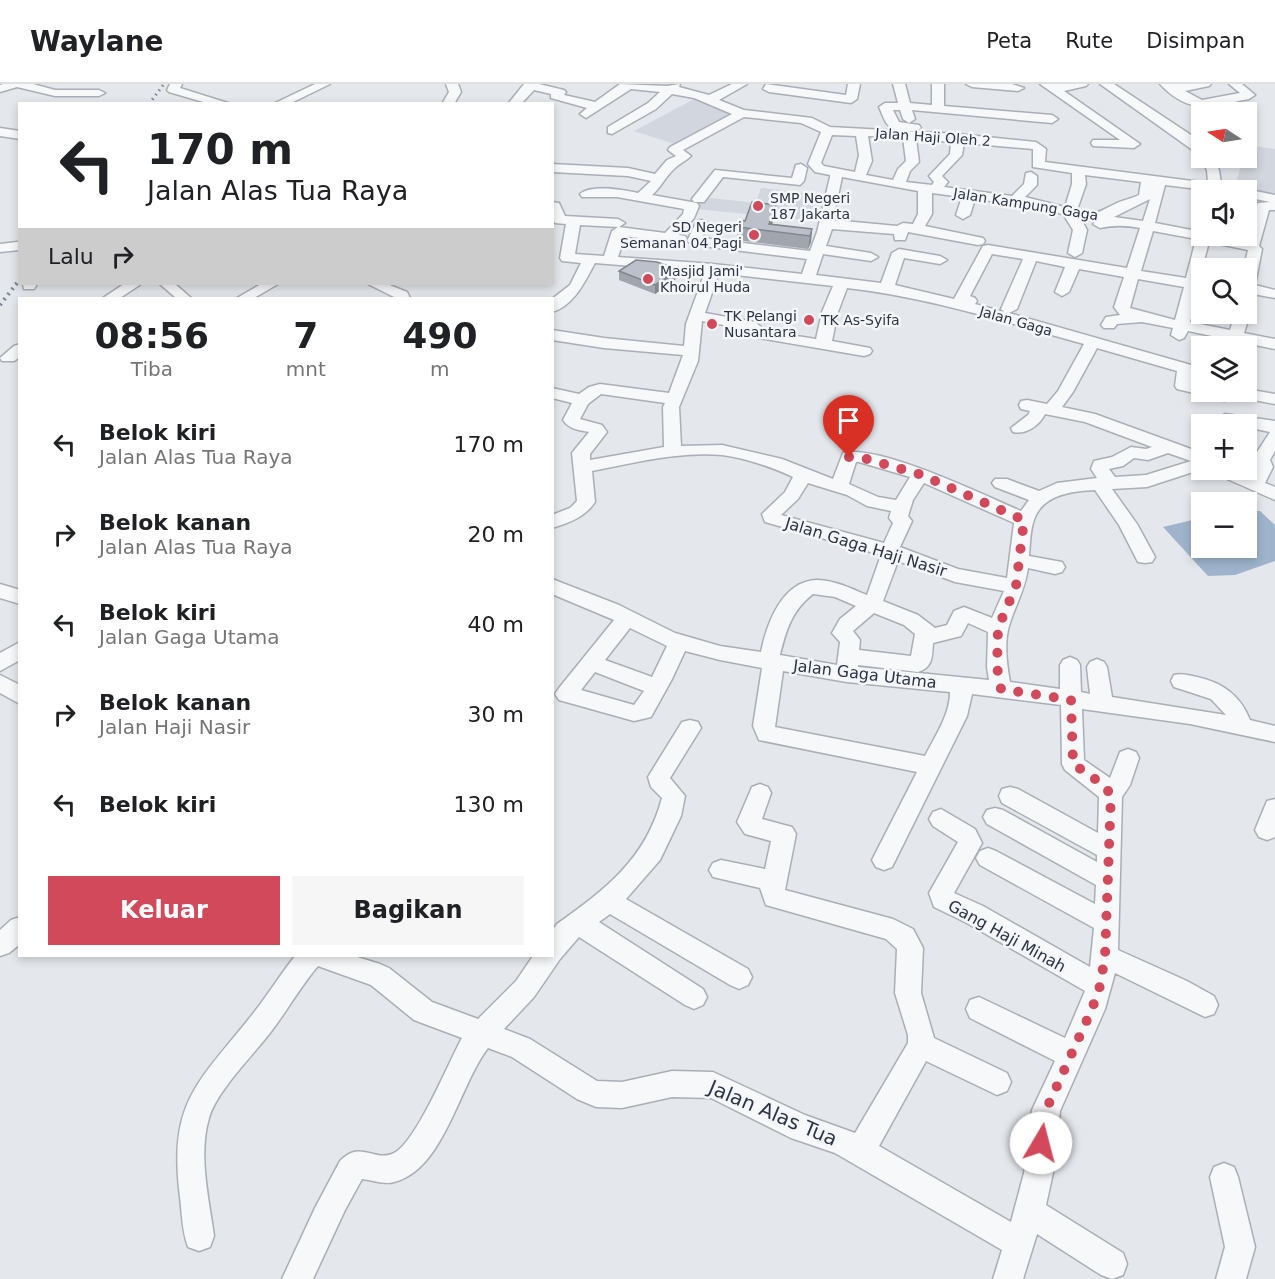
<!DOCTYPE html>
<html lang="id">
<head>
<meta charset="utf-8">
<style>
	body { margin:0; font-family:"DejaVu Sans",sans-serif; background:#f6f6f6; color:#202124; height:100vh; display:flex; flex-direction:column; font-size:22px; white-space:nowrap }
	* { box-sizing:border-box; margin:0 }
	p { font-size:20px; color:#757577 }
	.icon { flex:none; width:33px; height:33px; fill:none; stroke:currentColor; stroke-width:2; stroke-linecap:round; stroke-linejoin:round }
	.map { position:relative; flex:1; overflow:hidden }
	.details { position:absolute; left:18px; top:213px; width:536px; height:660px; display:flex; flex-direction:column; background:#fff; border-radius:0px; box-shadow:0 3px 9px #0003 }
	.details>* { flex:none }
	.hud { position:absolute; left:18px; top:18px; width:536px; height:183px; border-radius:0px; box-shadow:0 3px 9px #0003; background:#fff; color:#202124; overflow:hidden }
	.needle { width:39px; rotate:282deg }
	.controls { position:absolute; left:1191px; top:18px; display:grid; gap:12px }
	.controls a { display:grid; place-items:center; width:66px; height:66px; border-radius:0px; background:#fff; box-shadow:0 3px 9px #0003; font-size:30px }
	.pin { position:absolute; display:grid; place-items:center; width:51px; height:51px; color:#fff; margin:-62px -26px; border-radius:50% 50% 50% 0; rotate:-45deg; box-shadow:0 0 6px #0007 }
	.pin .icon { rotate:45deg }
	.me { position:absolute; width:66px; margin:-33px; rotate:8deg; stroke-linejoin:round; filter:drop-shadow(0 0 4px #0008) }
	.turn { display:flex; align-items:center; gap:21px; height:126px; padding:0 30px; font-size:27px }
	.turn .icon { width:78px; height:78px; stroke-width:2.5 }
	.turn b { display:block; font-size:42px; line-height:51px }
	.then { display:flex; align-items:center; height:57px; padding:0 30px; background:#0003; gap:12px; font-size:22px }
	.eta { display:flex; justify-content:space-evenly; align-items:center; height:102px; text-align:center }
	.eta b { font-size:36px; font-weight:700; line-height:42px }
	.primary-button { display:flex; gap:12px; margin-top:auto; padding:12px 30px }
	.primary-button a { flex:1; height:69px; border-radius:0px; background:#d1495b; color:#fff; font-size:24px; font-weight:700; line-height:69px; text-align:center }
	.primary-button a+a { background:#f6f6f6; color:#202124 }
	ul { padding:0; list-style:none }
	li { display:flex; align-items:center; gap:18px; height:90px; padding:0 30px }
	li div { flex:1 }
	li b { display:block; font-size:22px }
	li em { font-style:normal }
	header { display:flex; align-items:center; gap:36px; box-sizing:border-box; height:84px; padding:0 30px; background:#fff; border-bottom:2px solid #e0e0e0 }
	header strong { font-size:28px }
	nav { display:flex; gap:33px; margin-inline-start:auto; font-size:21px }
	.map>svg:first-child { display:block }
	.built { fill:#d2d6de }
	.water { fill:#9fb4cc }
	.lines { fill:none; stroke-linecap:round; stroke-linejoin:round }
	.minor-casing { stroke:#a9aeb7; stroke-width:3 }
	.minor { fill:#f7f8fa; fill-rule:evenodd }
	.rail-far1 { stroke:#7d8696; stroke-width:3; stroke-dasharray:1.5 4; stroke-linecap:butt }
	.rail { stroke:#7d8696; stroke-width:4; stroke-dasharray:2 4.5; stroke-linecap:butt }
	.wall { fill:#a1a5ae }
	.shaded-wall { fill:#83868d }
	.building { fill:#bbc0ca; stroke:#83868d; stroke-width:1.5 }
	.route { stroke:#d1495b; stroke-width:10; stroke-dasharray:0 18 }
	.poi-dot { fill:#d1495b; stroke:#f4f6f9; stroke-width:2 }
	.labels { text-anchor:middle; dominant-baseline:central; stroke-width:5; stroke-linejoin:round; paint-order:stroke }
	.far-street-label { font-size:14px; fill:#2b3445; stroke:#f4f6f9 }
	.far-poi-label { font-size:14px; fill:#2b3445; stroke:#f4f6f9; text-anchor:start }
	.street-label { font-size:16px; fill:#2b3445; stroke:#f4f6f9 }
	.near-street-label { font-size:20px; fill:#2b3445; stroke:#f4f6f9 }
</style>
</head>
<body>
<header>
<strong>Waylane</strong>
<nav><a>Peta</a><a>Rute</a><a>Disimpan</a></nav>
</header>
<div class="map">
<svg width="1275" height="1195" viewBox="0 0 1275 1195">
	<rect width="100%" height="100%" fill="#e4e7ec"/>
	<g class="built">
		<path d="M696,14L738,29L681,62L634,47Z"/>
		<path d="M1247,61L1275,65V114L1234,106L1243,74H1246Z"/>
		<path d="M761,104L822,111L815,137L696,125L701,113L756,119Z"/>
	</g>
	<path class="water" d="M1247,427H1260L1275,441V477L1235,491L1208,492L1163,443L1201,434L1202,464H1246Z"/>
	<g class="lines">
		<defs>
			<g id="minor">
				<path d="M3,0H33L55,6H99L105,9L99,12H55L17,3L0,8V1Z"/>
				<path d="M170,0H182L180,4L231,20H210L169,8L167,6Z"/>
				<path d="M315,0H330L289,20H273Z"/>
				<path d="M446,0H458L461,8L454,20H442L449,8Z"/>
				<path d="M524,0H539L564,6L566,8L564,11L595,18L620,0L667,2L680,0L679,3L709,11L732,0H747L719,16L744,26L812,34L830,43L958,50L1036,58L1046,65L1045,78L1208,99L1207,86L1200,74L1201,72L1100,0H1114L1197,55L1202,60V74H1212L1219,86L1221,100L1238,103L1240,106H1206L1165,101L1155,139L1202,148V152H1219L1247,157L1256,122L1258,119L1270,118L1246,113V106H1241L1246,105L1275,111V126H1269L1259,162L1262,165L1255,201L1275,206V214L1253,210L1246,213V184H1244L1248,166L1209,158L1202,184V200L1199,201L1190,238L1230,246L1235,230H1246L1247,227L1250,230L1244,249L1275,255V265L1188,247L1184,254L1179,256L1171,251L1173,244L1142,238L1117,240L1114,244H1104L1101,241L1106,233L1120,231L1114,223L1124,193L1079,185L1069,208L1062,212L1055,208L1065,183L1036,177L1017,225L1009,229L1191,281L1193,284L1191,299L1202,301V308H1209L1202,311L1177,305L1175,302L1177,287L1097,264L1073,308L1062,323L1095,330L1202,369V385L1147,403L1112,405L1137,440L1155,473L1152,478L1145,479L1138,478L1119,441L1095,406C1071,407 1040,411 1033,439C1030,449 1030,461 1029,472L1062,478L1065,483L1062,488L1055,490L1028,484C1025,506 1015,522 1009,542C1004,558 1007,582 1010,598L1060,605V581L1063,576L1070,573L1077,576L1080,581L1081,608L1090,610L1087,583L1090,578L1097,575L1104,578L1107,583L1112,613L1226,631L1211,615L1174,603L1171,597L1174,591C1182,589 1188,591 1197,593C1223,599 1240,611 1250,636L1275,642V658L1190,640L1082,625L1084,676L1110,694L1120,668L1128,665L1136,668L1139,674L1130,701L1122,713L1118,866L1187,897L1214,912L1218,921L1214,930L1205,933L1115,889L1105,925L1060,1027L1053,1089L1046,1121L1123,1169L1127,1180L1123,1191L1112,1195L1101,1191L1037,1150L1023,1195H993L1002,1166L835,1069L791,1054L711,1014L672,1013L622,1024L596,1023L577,1015L512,973L488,964C459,1001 444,1086 394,1098C384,1101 373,1096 362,1095L345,1126L313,1195H282L315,1124L340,1077C360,1056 373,1077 392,1070C415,1062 449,977 462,954L414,936L371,901L318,882C300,903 287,927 270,949C253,971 216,1008 209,1034C198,1071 209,1115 214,1152L210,1163L199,1167L188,1163C182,1147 182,1130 180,1113C168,1018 197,1000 252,931C267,912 280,891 295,872H354L380,880L389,884L432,918L478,935L516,897L533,872H552V847L557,840C605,806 646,775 662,714L651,703L648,693L682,638L690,636L698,638L701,644L670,694L685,712L681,732L660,776L626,815L748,885L752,893L748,901L739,905L730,901L610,830L599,838L703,905L707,913L703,921L694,925L685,921L579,853L560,875L534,913L504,945L530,955L597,997L622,998L672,987L713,988L805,1031L855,1049L908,959V951L895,909L897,865L886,855L766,821L760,804L713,793L709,786L713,779L721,776L765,785L771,757L745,750L737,738L752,703L760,700L768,703L771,709L762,735L792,743L796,750L785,806L893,835L913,845L923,864L921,909L934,954L1007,989L1011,998L1007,1007L997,1011L926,977L879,1062L1011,1138L1024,1089L1032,1026L1055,977L970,934L966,925L970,916L979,913L1065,954L1085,907L965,838L934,823L929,809L958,758L933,742L929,735L933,728L941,725L975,745L982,759L954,809L983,822L1090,883L1094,844L980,781L976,774L980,767L988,764L996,767L1095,820L1096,801L987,740L983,733L987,726L995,724L1003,726L1097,778V771L1002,719L999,712L1002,705L1010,703L1018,705L1098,749L1099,713L1065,686L1062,680L1061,621L972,610L967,632L892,783L884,786L876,783L872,776L917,688L759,656L753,642L762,584L720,576L685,567L672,595L651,633L634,637L559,616L555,610L559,604L614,536L552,510V495L619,521L675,549L720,562L761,568C767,539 782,497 817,496C834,496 852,505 867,511L881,471L765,438L762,430L785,408L793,393C771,383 746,374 722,371C678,367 634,379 592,387L595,418C585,433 569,439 552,444V431L570,424L577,417L572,369L589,348C578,346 569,345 563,336L572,319L552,314V304L579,310L589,303L600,300L669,309L683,271L604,264L552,256V246L604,254L684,262L686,240L705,188L595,179C585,197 574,222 552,228V215L570,201L581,179L562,177L560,174L566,140L555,139L552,133V118L559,119L565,132L618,135L625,139L619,143L665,149L683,130L684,125L617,113H582L580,110C591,100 624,106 638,109L651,97L628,92L552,88V80L628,84L655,90L667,76L676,72L668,66L670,63L732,30L694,14L672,10L656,25L612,50L608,49V43L648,19L660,8L631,5L586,34L580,30L587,24L551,14V10L534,6L521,20H508ZM744,33L801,39L821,48L808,80L815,88L830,91V93L817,148L810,167L702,154L709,140L702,136L697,137L687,157L694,161L807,175L802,190L713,180L618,173L625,152L668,158H685L687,155L685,152L679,151L694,134L699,122L697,119L652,111C662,102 665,93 675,84C680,79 686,77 691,72L683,66ZM832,51L856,52L859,71L855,88L824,82L821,79ZM868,52L903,54L906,77L898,85L893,96L866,91L872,77ZM916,55L951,58L950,70L929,92L934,98L932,101L906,98L910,87L919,78ZM964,59L1033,65V83L1072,89V100L1065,123L1025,113L1037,101V92L1031,88L1026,89L1024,100L1012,112L944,103L948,98L942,92L962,71ZM1085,91L1141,98L1139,111C1131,115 1122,116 1115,120C1096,129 1099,131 1077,126L1086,100ZM842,93L918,107V130L913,140L903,139L897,142L833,136ZM932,109L962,113L956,131L963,135L970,131L975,115L1029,122L1063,130L1073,146L1068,169L1075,173L1082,169L1087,146L1081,135L1096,137L1093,140L1100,144C1114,141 1125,141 1140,144L1127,184L988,161L983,162L954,215L895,201L904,174L940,180L947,176L940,172L899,165L892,169L881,199L816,191L823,170L871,177L878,173L871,169L826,162L832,145L894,150L895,156H905L908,148L978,161L983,160L985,157L983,154L925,142L932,130ZM1150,115L1143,137L1114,133ZM580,141L618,143L612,147L604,172L575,170ZM1153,147L1196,155L1186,194L1141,187ZM992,170L1023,175L1001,225L1004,228L975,220L977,217L975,214L970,212ZM719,189L833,202L822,228L816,255L764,247L760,246L761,243L755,238L705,229ZM1138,195L1184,203L1175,236L1130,224ZM847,204C928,213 1005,238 1084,260L1058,307L1047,320L1027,316L1021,317L1019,321L1021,325L1030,327L1028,331L1011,344L1013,348C1026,351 1040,341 1045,330L1085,338L1152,363L1146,365L1131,363L1112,373L1094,377L1091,385L1097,394L1057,399L1039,407L1007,395H995L992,399L995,403L1029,416L1021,427C984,411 879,360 843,369L833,395L782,375L722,361L681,362L679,323L698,277L702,237L745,245L747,252L864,272L870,270L872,267L870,264L832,257L838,228ZM601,310L665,319L663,323L664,363L590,376V370L607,348L602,341L580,335L588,320ZM1168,369L1191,377L1146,391L1115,393L1109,385L1123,382L1134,374L1148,376ZM856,378H859L910,393L896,416L878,413L849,400ZM808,399L847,411L867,422L891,427L889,434L893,439L884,459L781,431L798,415ZM924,399L1014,439L1007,494L958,485L900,463L912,437L908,432L913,416ZM898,477L955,498L1004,507L992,534L964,523L954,527L947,541L935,544L918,531L883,517ZM813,510L835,513L856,522L840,535L832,549L840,558L837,581L780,571C786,546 792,526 813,510ZM874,529L904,541L915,550L911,572L859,566L860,556L853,547ZM968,539L988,548L987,583L989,596L858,583V581L918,588C933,583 932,573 933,559L961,552ZM630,544L667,562L652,593L605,576ZM783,587L847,598L950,608C950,631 935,652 925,672L775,643ZM595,588L644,607L634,621L581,606Z"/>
				<path d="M766,0L846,11L848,0H860L857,15L851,19L769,8L763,5Z"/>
				<path d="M893,0H905L910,19L932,21V0H944V22L1052,31L1058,35L1052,39L912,26L915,35L909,39L903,35L900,26H893L899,38L919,41L921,44C915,49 894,48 888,41C884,37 882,29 879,23L885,19H898Z"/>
				<path d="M966,0H1012L1024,4L1018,7L972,3Z"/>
				<path d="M1040,0H1088L1086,2L1064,7L1140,60L1134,64L1093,62L1091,59L1093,56H1120Z"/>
				<path d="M1160,0H1211L1209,2L1185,7L1202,16L1240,9L1229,0H1242L1255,11L1249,15C1212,22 1190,32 1160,0Z"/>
				<path d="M0,44L20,47V55L0,52Z"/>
				<path d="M801,80L807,84L804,97L800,101L723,93L704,118H694L692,115L715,86L792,94L796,81Z"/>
				<path d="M17,158H20V166L0,168V160Z"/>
				<path d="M23,200H37L34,205H24Z"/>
				<path d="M124,200H141L120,214H103Z"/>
				<path d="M160,200H175L191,214H176Z"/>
				<path d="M261,200H278L254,214H237Z"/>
				<path d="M368,200H387L407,208L410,214H396Z"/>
				<path d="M20,260V273L14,277H2L0,274L14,262Z"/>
				<path d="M1246,305L1275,310V320L1238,313L1224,317L1216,312L1222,308H1246Z"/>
				<path d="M1225,330L1275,337V367L1270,376L1273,383L1265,399L1275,403V416L1216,390L1213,386H1236L1251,392L1255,383L1252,376L1270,348L1246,343V340L1219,339L1217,335Z"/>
				<path d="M0,500L20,506V520L0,514Z"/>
				<path d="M20,558V576L0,587V569Z"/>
				<path d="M0,591L20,601V620L0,609Z"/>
				<path d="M1275,715V753L1267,756L1259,753L1255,746L1267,717Z"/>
				<path d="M20,833V860L9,869L0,872V846L11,836Z"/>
				<path d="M1224,1079L1234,1083L1238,1093L1255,1163L1246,1195H1216L1225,1163L1210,1093L1214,1083Z"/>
			</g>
		</defs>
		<use href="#minor" class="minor-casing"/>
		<use href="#minor" class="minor"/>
		<g class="rail-far1">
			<path d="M149,20L164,0"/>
			<path d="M16,201L20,196"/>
		</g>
		<path class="rail" d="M0,221L17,199"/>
	</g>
	<g class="wall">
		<path d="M774,134L772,140L812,145L811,158L808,165L737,156L738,143L745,137Z"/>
		<path d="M677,185V194L655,210L619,196V187Z"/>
	</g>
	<g class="shaded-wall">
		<path d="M776,121L774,134L770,147L769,140Z"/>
		<path d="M812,145L811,158L808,165L810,152Z"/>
		<path d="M677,185V194L655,210V201Z"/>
	</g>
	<g class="building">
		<path d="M752,118L776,121L769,140L812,145L810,152L738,143L741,136L745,137Z"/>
		<path d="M636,176L657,178L677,185L655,201L619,187Z"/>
	</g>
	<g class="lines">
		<path class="route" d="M849,373H860L919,390L1024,436L1016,502L998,544L997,583L1001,605L1071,616L1073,680L1098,697L1111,710L1105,872L1100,902L1092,925L1046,1026L1041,1059"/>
	</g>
	<g class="poi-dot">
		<circle cx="758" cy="122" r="6"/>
		<circle cx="754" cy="151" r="6"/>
		<circle cx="648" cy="195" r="6"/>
		<circle cx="809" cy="236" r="6"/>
		<circle cx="712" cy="240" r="6"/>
	</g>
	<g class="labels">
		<g class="far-street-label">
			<text transform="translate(933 53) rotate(4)">Jalan Haji Oleh 2</text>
			<text transform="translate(1026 120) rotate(9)">Jalan Kampung Gaga</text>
			<text transform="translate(1016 237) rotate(16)">Jalan Gaga</text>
		</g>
		<g class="far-poi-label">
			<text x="770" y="114">SMP Negeri<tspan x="770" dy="16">187 Jakarta</tspan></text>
			<text x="742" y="143" text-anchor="end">SD Negeri<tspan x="742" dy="16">Semanan 04 Pagi</tspan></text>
			<text x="660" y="187">Masjid Jami'<tspan x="660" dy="16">Khoirul Huda</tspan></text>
			<text x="724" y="232">TK Pelangi<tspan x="724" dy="16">Nusantara</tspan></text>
			<text x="821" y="236">TK As-Syifa</text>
		</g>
		<g class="street-label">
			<text transform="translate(866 463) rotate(17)">Jalan Gaga Haji Nasir</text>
			<text transform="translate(865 590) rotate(7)">Jalan Gaga Utama</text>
			<text transform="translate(1007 852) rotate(29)">Gang Haji Minah</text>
		</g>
		<g class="near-street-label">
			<text transform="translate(773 1029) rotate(23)">Jalan Alas Tua</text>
		</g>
	</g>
</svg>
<div class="controls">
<a><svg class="needle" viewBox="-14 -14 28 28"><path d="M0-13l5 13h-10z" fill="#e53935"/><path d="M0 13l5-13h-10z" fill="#757577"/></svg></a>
<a><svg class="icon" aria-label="sound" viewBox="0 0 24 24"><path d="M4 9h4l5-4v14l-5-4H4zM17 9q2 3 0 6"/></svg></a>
<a><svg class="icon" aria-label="search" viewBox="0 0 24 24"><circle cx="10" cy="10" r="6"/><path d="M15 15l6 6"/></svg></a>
<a><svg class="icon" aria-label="layers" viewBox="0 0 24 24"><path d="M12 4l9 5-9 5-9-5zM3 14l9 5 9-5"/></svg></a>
<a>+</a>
<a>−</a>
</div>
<div class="pin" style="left:849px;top:373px;background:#d93025"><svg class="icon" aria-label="arrive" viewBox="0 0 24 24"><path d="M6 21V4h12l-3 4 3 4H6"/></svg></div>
<svg class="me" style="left:1041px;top:1059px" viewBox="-20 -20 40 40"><circle r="19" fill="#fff"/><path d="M0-13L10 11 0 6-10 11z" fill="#d1495b"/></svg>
<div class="hud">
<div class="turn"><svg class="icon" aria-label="left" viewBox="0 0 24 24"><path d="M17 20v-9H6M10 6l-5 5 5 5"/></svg><div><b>170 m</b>Jalan Alas Tua Raya</div></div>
<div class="then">Lalu<svg class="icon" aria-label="right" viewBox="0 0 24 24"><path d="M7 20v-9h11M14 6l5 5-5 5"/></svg></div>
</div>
<section class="details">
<div class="eta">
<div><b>08:56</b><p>Tiba</p></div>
<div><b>7</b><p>mnt</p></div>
<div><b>490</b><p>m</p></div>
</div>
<ul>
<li><svg class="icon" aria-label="left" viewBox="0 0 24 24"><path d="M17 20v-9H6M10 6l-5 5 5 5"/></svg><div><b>Belok kiri</b><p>Jalan Alas Tua Raya</p></div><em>170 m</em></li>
<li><svg class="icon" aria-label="right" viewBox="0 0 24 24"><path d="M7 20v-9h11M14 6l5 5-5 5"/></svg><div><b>Belok kanan</b><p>Jalan Alas Tua Raya</p></div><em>20 m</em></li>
<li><svg class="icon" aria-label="left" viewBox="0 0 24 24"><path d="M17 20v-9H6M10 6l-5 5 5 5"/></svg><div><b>Belok kiri</b><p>Jalan Gaga Utama</p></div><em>40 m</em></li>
<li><svg class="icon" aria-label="right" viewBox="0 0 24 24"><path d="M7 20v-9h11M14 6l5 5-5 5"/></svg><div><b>Belok kanan</b><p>Jalan Haji Nasir</p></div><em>30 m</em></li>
<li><svg class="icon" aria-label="left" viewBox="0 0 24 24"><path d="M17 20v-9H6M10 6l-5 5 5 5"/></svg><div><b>Belok kiri</b></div><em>130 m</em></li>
</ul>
<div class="primary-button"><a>Keluar</a><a>Bagikan</a></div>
</section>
</div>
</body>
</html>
